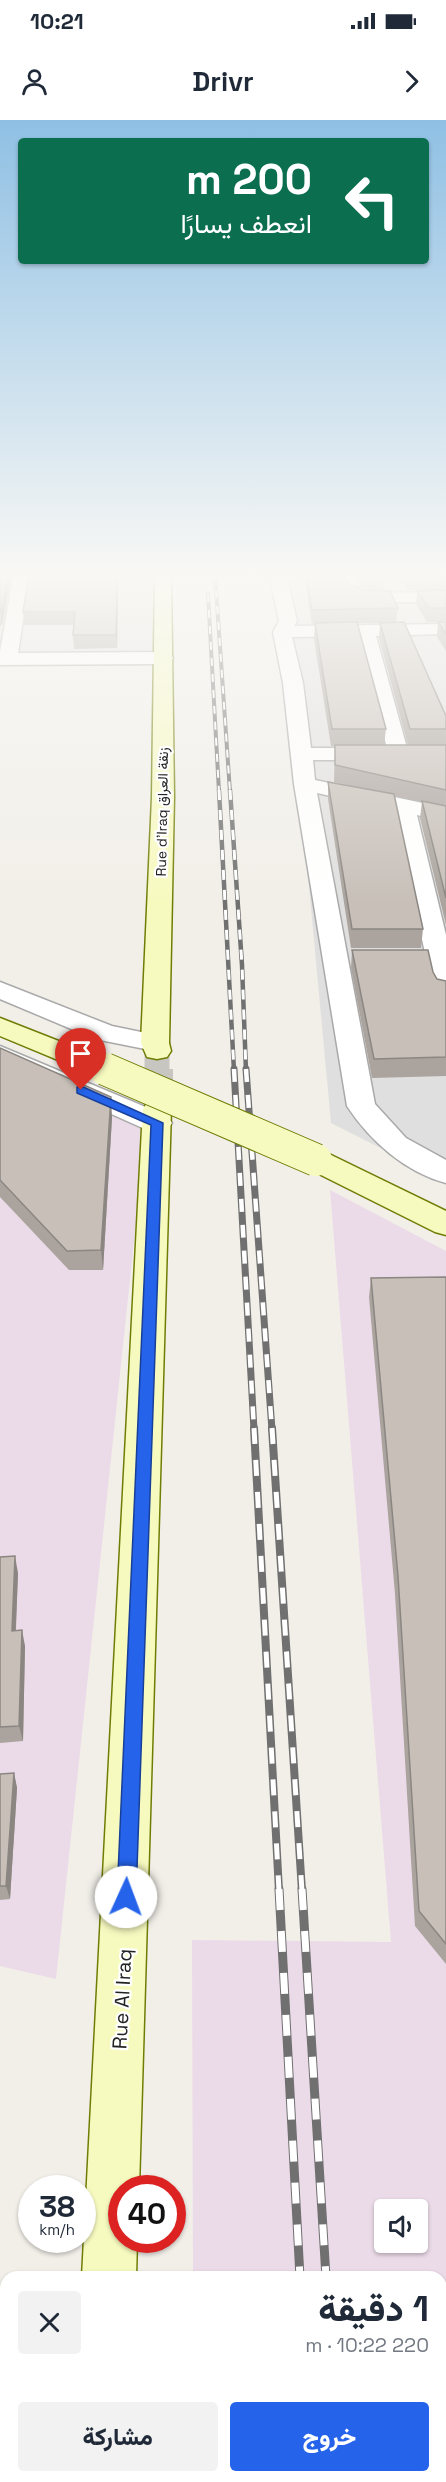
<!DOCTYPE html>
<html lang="ar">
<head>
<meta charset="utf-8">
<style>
	body { margin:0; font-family:"Space Grotesk",Vazirmatn,sans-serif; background:#f2f2f3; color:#1f2937; direction:rtl; height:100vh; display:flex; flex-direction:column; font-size:22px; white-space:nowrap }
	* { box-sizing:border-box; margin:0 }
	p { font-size:20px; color:#747a83 }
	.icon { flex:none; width:33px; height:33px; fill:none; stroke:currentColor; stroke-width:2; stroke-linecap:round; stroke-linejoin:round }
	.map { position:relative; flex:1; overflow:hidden; direction:ltr }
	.sheet { position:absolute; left:0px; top:2151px; width:447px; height:212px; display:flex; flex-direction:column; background:#fff; border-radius:18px 18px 0 0; box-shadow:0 2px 4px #0004; direction:rtl }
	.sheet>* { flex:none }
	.top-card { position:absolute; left:18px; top:18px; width:411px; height:126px; border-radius:6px; box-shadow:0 2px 4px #0004; direction:rtl; background:#0b6e4f; color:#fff; overflow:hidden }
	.buttons { position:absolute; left:374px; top:2079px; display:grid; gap:12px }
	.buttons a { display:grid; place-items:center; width:54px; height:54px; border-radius:6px; background:#fff; box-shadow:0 2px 4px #0004; font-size:30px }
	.speed { position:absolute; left:18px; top:2055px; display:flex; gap:12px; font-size:30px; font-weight:700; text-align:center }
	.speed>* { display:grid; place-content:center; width:78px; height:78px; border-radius:50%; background:#fff; box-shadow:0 2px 4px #0004; line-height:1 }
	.speed small { font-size:15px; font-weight:400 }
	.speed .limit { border:9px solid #d22; background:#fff; color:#111 }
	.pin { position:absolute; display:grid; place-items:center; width:51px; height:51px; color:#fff; margin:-62px -26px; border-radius:50% 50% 50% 0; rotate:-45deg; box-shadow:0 0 6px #0007 }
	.pin .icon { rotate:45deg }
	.me { position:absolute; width:66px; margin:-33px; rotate:2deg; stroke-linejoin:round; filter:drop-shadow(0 0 4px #0008) }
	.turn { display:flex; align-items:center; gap:21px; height:126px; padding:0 18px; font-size:27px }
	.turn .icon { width:78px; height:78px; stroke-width:2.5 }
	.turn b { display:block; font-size:42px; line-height:51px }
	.round { display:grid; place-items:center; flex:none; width:63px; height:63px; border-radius:6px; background:#f2f2f3 }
	.headline { display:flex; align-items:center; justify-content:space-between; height:102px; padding:0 18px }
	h1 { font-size:36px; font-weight:800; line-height:45px }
	.button { display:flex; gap:12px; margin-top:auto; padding:12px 18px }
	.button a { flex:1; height:69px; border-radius:6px; background:#2563eb; color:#fff; font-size:24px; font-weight:800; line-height:69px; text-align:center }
	.button a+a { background:#f2f2f3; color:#1f2937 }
	.status { display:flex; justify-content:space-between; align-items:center; height:42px; padding:0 30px; background:#fff; direction:ltr }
	.status svg { height:16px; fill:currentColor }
	header { display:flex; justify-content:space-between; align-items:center; height:78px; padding:0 18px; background:#fff; font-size:27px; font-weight:800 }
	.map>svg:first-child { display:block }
	.residential { fill:#e0dfdf }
	.industrial { fill:#ebdbe8; fill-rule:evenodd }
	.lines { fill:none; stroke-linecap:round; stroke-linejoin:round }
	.secondary-tunnel-far1 { stroke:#c8c6c1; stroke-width:25; stroke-dasharray:25 12; stroke-linecap:butt }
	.secondary-tunnel { stroke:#c8c6c1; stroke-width:32; stroke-dasharray:32 16; stroke-linecap:butt }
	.street-casing { stroke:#a9a9a9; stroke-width:3 }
	.secondary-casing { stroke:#707d05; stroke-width:3 }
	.street { fill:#fff; fill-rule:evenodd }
	.secondary { fill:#f7fabf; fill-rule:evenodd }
	.rail-far4-casing { stroke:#707070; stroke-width:4 }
	.rail-far3-casing { stroke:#707070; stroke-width:4.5 }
	.rail-far2-casing { stroke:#707070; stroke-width:7 }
	.rail-far1-casing { stroke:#707070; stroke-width:8 }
	.rail-casing { stroke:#707070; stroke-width:9 }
	.rail-far4 { stroke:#fff; stroke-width:2; stroke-dasharray:8; stroke-linecap:butt }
	.rail-far3 { stroke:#fff; stroke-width:3; stroke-dasharray:10; stroke-linecap:butt }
	.rail-far2 { stroke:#fff; stroke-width:4.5; stroke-dasharray:13; stroke-linecap:butt }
	.rail-far1 { stroke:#fff; stroke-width:5; stroke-dasharray:16; stroke-linecap:butt }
	.rail { stroke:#fff; stroke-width:7; stroke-dasharray:21; stroke-linecap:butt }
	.secondary-bridge-far1-casing { stroke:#707d05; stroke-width:27; stroke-linecap:butt }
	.secondary-bridge-casing { stroke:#707d05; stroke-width:34; stroke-linecap:butt }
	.secondary-bridge-far1 { stroke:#f7fabf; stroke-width:25 }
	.secondary-bridge { stroke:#f7fabf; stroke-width:32 }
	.wall { fill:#aba49e; fill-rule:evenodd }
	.shaded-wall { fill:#8b8681 }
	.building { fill:#c7bfb8; stroke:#8b8681; stroke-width:1.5 }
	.route { fill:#2563eb; stroke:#184099; stroke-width:1.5 }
	.labels { text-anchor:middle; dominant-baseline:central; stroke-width:4.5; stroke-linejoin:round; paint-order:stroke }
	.far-street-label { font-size:14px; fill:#222; stroke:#fff }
	.near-street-label { font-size:20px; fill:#222; stroke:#fff }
</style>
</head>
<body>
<div class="status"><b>10:21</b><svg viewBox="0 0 49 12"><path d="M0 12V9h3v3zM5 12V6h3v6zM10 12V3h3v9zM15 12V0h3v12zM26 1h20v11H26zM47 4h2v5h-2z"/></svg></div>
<header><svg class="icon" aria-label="forward" viewBox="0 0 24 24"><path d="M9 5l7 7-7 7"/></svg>Drivr<svg class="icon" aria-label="person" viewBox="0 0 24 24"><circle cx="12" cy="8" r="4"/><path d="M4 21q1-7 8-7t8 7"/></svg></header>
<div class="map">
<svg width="446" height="2362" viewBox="0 0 446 2362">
	<rect width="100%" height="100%" fill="#f2efe9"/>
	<g class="residential">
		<path d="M0,454H161L157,540L0,542Z"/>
		<path d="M280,454H446V1061L331,1003Z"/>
	</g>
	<g class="industrial">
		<path d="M0,929L148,989L56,1859L0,1846Z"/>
		<path d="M330,1070L446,1131V2362H193V2356H441V2157H193L192,1820L391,1822ZM384,2090H417V2122H384Z"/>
	</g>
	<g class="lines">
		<path class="secondary-tunnel-far1" d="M157,931V951"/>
		<path class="secondary-tunnel" d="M157,949V989"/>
		<defs>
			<g id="street">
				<path d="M14,454H30L18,533L164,532L171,534L173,538L171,542L164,544L0,545V531Z"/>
				<path d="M269,454H318L316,458L287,459L297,501L294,506L446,504V514L376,516L407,628H446V640H313L315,660L446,688V702L417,695L446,815V878L437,876L433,870L394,690L317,673L375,984L406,1018L446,1040V1063C405,1052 370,1021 347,986L294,664L283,563L273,512L279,501ZM358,516L387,628H311L303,563L292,517Z"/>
				<path d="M340,454H356L358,467L370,473L446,472V482H363C346,477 342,471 340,454Z"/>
				<path d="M0,862L112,906L165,917L169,923L165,929L155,931L95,919L0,879Z"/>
				<path d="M0,926L167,996L172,1003L167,1010L157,1012L147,1010L0,944Z"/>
			</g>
			<g id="secondary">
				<path d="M155,454H171L174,677L169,923L171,931L167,937L157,939L147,937L141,923L152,677Z"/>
				<path d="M0,898L107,940L111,946L107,952L97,954L87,952L0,916Z"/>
				<path d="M157,980L167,983L171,989L139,2068H122V2120H137L136,2157H82L143,989L147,983Z"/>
				<path d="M316,1030L327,1033L446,1091V1115L435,1112L305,1047L301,1040L305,1033Z"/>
				<rect x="70" y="2356" width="60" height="6"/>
			</g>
		</defs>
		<use href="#street" class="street-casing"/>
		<use href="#secondary" class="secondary-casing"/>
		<use href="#street" class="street"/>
		<use href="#secondary" class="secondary"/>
		<defs>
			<g id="rail-far4">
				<path d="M215,454L230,672"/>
				<path d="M208,474L219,672"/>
			</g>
			<g id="rail-far3">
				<path d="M219,670L234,951"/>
				<path d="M230,670L242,845L246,951"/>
			</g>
			<g id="rail-far2">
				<path d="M234,949L254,1310"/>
				<path d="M246,949L272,1310"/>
			</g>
			<g id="rail-far1">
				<path d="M254,1308L279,1771"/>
				<path d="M272,1308L302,1771"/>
			</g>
			<g id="rail">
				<path d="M279,1769L300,2157"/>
				<path d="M302,1769L326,2157"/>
				<path d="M310,2356V2362"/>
				<path d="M338,2356V2362"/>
			</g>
		</defs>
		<use href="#rail-far4" class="rail-far4-casing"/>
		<use href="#rail-far3" class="rail-far3-casing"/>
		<use href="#rail-far2" class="rail-far2-casing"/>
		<use href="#rail-far1" class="rail-far1-casing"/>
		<use href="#rail" class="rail-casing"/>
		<use href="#rail-far4" class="rail-far4"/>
		<use href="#rail-far3" class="rail-far3"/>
		<use href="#rail-far2" class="rail-far2"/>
		<use href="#rail-far1" class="rail-far1"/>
		<use href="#rail" class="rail"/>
		<defs>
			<path id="secondary-bridge-far1" d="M97,946L108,951"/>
			<path id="secondary-bridge" d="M105,949L316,1040"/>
		</defs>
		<use href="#secondary-bridge-far1" class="secondary-bridge-far1-casing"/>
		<use href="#secondary-bridge" class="secondary-bridge-casing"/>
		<use href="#secondary-bridge-far1" class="secondary-bridge-far1"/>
		<use href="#secondary-bridge" class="secondary-bridge"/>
	</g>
	<g class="wall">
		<path d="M0,454H13H12L2,505L0,506Z"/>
		<path d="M29,454H105L104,459L118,472L117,528L74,529L73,515L74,505H24L23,492Z"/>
		<path d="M305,454H342L348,463L363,470H370L360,466L358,454H395L384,459L383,471L398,488L396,502L446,596V805L420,698L422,682L394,676L423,809L421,828H351L328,679V662L361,668L334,662L335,626H331L314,519L315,503L312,504L305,461ZM357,503H380L379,518L408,625H384L386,609Z"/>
		<path d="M396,454H446V531L437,517L438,502H441H427L416,484L417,471L427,470H407Z"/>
		<path d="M352,830L433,852L437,859L446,861V956L372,958L351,848Z"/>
		<path d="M0,928L112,997L103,1150H69L0,1077Z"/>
		<path d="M446,1157V1844L415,1806L395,1474L369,1177L371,1158Z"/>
		<path d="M0,1437L18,1453L16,1510L25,1526L23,1621L0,1623Z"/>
		<path d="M14,1653L17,1668L10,1779L0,1780V1654Z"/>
	</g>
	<g class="shaded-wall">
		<path d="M8,454H13H12L2,505L1,492Z"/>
		<path d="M102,454H105L101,472L100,459Z"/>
		<path d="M380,454H395L384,459V457Z"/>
		<path d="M117,459L118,472L117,528L116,515Z"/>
		<path d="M111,977L112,997L103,1150L101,1130Z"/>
		<path d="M15,1436L18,1453L15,1526L12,1511Z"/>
		<path d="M22,1510L25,1526L23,1621L19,1606Z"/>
		<path d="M14,1653L17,1668L10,1779L6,1766Z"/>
	</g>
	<g class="building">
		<path d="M0,454H8L1,492H0Z"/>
		<path d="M29,454H102L100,459H117L116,515H73L75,492H23Z"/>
		<path d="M306,454H342L348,463L363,470L390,471L398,488L312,490Z"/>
		<path d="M364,454H382L384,457H371Z"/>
		<path d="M406,454H446V457H408Z"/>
		<path d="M446,470V488H429L417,471Z"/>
		<path d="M357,502L386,609H332L315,503Z"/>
		<path d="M404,502L446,596V609H410L380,503Z"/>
		<path d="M438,502H446V514Z"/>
		<path d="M335,625H446V670L335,645Z"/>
		<path d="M328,662L394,674L423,809H352Z"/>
		<path d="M422,681L446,686V778Z"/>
		<path d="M352,830H428L433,852L437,859L446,861V937L374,939Z"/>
		<path d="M0,928L111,977L101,1130L67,1131L0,1060Z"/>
		<path d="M446,1157V1824L419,1791L398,1456L371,1158Z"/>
		<path d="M15,1436L12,1511L22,1510L19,1606L0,1607V1437Z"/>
		<path d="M14,1653L6,1766H0V1654Z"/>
	</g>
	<linearGradient id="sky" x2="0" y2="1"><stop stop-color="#8fc0e4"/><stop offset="0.58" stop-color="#f9f8f5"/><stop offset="1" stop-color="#f9f8f5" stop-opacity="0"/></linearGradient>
	<rect width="446" height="784" fill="url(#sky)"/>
	<path class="route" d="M81,966L163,1003L136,1777L133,1784L126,1787L120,1784L117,1777L151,1005L77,973V967Z"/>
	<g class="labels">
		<g class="far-street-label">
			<text transform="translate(162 692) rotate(-89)">Rue d'Iraq زنقة العراق</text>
		</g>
		<g class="near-street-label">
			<text transform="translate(122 1879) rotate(-87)">Rue Al Iraq</text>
		</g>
	</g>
</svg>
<div class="buttons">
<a><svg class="icon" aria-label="sound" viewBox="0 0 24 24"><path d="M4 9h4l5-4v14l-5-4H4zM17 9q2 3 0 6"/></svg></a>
</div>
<div class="speed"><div>38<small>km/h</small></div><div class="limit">40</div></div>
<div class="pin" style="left:81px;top:970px;background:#d93025"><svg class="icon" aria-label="arrive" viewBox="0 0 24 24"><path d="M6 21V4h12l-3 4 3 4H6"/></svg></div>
<svg class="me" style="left:126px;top:1777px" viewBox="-20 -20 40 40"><circle r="19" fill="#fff"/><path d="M0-13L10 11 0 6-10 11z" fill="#2563eb"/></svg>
<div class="top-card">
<div class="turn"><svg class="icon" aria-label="left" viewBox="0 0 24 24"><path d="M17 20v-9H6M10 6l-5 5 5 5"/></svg><div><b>200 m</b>انعطف يسارًا</div></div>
</div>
<section class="sheet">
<div class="headline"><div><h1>1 دقيقة</h1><p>220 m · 10:22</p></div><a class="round"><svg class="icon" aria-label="close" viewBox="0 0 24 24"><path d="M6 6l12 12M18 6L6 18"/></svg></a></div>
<div class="button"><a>خروج</a><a>مشاركة</a></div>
</section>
</div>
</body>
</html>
